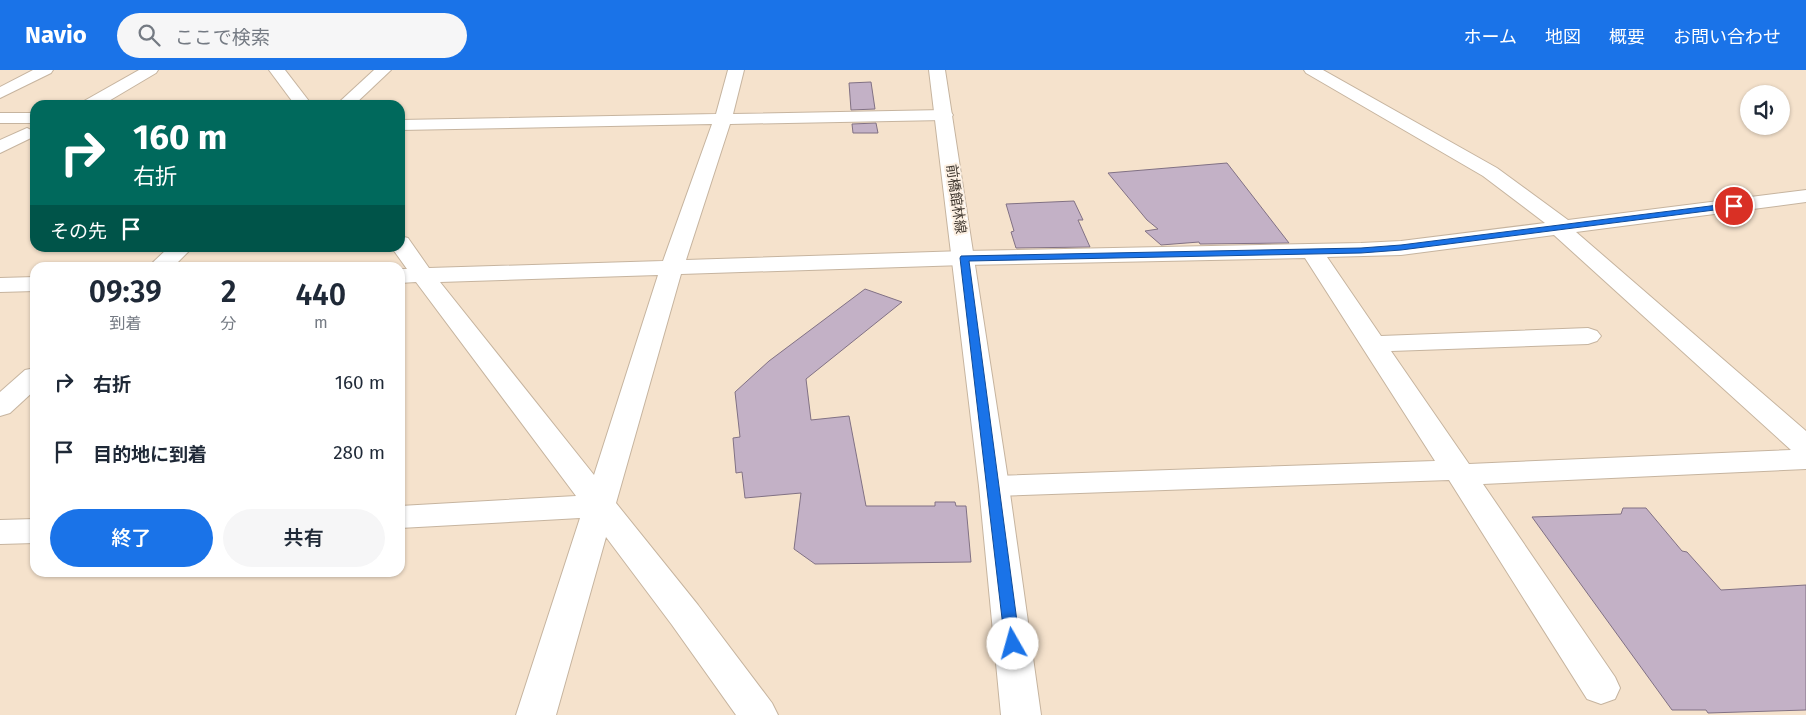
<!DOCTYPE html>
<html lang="ja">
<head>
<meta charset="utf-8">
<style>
	body { margin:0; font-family:"Fira Sans","Noto Sans JP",sans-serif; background:#f6f6f7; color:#1f2937; height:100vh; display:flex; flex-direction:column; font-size:19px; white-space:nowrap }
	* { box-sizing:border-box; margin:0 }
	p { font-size:16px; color:#747a83 }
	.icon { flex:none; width:28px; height:28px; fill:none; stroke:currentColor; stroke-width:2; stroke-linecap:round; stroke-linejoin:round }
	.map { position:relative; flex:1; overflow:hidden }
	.side { position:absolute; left:30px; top:192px; width:375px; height:315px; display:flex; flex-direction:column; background:#fff; border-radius:15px; box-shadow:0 1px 4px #0004 }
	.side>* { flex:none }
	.banner { position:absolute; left:30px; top:30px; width:375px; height:152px; border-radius:15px; box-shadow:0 1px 4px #0004; background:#00695c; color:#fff; overflow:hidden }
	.controls { position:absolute; left:1740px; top:15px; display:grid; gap:10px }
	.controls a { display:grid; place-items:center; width:50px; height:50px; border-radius:50%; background:#fff; box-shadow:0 1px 4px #0004; font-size:25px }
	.pin { position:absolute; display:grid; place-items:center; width:42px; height:42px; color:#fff; margin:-21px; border:2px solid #fff; border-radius:50%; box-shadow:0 1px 5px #0007 }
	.me { position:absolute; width:55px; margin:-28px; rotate:353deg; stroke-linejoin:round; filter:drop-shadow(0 0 4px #0008) }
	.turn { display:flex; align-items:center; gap:18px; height:105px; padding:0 20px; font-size:22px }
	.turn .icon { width:65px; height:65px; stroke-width:2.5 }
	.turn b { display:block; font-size:35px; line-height:42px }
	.then { display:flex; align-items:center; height:48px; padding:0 20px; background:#0003; gap:10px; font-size:19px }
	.eta { display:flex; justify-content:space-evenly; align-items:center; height:85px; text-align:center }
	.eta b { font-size:30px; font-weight:600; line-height:35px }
	.button { display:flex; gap:10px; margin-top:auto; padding:10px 20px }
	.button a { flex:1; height:58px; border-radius:30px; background:#1a73e8; color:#fff; font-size:20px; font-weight:600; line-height:58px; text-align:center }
	.button a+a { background:#f6f6f7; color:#1f2937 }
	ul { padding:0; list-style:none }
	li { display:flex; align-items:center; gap:15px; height:70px; padding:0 20px }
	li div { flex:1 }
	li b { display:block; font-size:19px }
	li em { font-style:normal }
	header { display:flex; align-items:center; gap:30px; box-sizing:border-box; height:70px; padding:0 25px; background:#1a73e8; color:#fff }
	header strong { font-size:24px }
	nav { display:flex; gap:28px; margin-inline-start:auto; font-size:18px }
	.search { width:350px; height:45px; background:#f6f6f7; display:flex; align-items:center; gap:12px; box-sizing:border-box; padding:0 18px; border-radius:28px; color:#747a83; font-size:19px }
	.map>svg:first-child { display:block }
	.building { fill:#c3b1c6; stroke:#817184 }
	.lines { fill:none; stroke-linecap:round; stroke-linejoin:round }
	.minor-casing { stroke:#c6b49f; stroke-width:2 }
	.major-casing { stroke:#c6b49f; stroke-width:2 }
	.minor { fill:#fff; fill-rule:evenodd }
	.major { fill:#fff; fill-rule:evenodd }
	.route { fill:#1a73e8; stroke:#114b97 }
	.labels { text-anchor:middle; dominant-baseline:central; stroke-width:4; stroke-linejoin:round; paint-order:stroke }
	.street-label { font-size:14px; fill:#413931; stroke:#fdf1e4 }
</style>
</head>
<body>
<header>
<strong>Navio</strong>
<div class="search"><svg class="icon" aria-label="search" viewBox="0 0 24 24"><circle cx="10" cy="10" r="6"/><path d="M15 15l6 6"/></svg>ここで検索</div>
<nav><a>ホーム</a><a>地図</a><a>概要</a><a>お問い合わせ</a></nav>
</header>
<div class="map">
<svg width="1806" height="645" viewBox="0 0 1806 645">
	<rect width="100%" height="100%" fill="#f5e2cc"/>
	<g class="building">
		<path d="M871,12L875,39L851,40L849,13Z"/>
		<path d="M876,53L878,63H853L852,54Z"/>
		<path d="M1227,93L1289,173L1200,174L1199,172L1161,175L1145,161L1158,159L1147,150L1108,103Z"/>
		<path d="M1074,131L1083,150H1078L1090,177L1016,178L1011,162L1014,161L1006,134Z"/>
		<path d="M865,219L902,232L806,309L811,350L849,346L866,436H935V432H955L956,436H966L971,492L815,494L794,479L801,423L745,428L742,402L736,403L733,368L740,367L735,322L769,291Z"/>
		<path d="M1623,438H1646L1682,481L1687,482L1721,520L1806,515V640L1708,643L1706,640H1672L1532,447L1621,444Z"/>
	</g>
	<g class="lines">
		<defs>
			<g id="minor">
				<path d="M33,0H53L51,3L0,28V17Z"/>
				<path d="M139,0H158L156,3L102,35H82L84,31Z"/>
				<path d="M269,0H285L312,35H295Z"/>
				<path d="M374,0H391L354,35H336Z"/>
				<path d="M728,0H744L733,44L944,40L950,41L953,45L950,49L944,50L730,54L686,190L964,181L1361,173L1401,171L1545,153L1483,106L1306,3L1304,0H1323L1497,98L1568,150L1806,120V132L1576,162L1806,361V399L1483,414L1615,607L1620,618L1615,629L1601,634L1587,629L1449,410L994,426L983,423L979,416L983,409L994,406L1435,391L1305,188L964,195L681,204L616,433L698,535L772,633L778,645H736L672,555L606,467L556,645H516L580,448L400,458V436L576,426L416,212L400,213V199H407L392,178H400V166L408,168L429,198L663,191L712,54L400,60V50L716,44ZM1554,165L1791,380L1469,394L1391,281L1588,274L1597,271L1601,266L1597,261L1588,258L1381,266L1327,187L1401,185ZM658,205L594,405L440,212Z"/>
				<rect x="0" y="43" width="35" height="10"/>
				<path d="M27,58L35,62L33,67L0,83V70Z"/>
				<path d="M168,178H192L172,198H147Z"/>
				<path d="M35,207V221L0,222V208Z"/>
				<path d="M35,298V320L10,343L0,346V322L25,300Z"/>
				<path d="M35,449V473L0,474V450Z"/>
			</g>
			<path id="major" d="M929,0H945L1009,416L1041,645H1001L979,416Z"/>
		</defs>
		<use href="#minor" class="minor-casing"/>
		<use href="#major" class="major-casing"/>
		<use href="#minor" class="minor"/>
		<use href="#major" class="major"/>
	</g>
	<path class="route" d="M1734,133L1739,136L1738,137L1401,180L1361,183L969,191L1020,574L1018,578L1013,580L1008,578L1005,574L960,188L961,186L1361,178L1401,175Z"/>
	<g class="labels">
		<g class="street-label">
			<text transform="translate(956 129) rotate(82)">前橋館林線</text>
		</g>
	</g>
</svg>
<div class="controls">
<a><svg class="icon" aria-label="sound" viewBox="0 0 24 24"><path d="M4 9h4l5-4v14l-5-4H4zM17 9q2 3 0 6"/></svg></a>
</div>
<div class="pin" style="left:1734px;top:136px;background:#d93025"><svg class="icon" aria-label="arrive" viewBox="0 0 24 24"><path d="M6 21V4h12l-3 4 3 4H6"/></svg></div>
<svg class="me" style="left:1013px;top:574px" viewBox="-20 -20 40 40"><circle r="19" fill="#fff"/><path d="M0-13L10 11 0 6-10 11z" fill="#1a73e8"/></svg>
<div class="banner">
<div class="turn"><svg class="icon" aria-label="right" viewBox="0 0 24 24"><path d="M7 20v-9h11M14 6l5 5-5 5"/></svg><div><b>160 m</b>右折</div></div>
<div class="then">その先<svg class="icon" aria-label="arrive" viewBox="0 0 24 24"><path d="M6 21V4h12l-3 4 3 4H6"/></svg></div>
</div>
<section class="side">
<div class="eta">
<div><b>09:39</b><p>到着</p></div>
<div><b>2</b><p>分</p></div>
<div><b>440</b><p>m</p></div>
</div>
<ul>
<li><svg class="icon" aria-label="right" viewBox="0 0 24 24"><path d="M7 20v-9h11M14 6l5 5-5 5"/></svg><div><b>右折</b></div><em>160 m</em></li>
<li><svg class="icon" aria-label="arrive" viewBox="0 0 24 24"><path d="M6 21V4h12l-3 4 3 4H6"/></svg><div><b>目的地に到着</b></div><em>280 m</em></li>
</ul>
<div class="button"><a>終了</a><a>共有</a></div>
</section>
</div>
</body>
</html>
